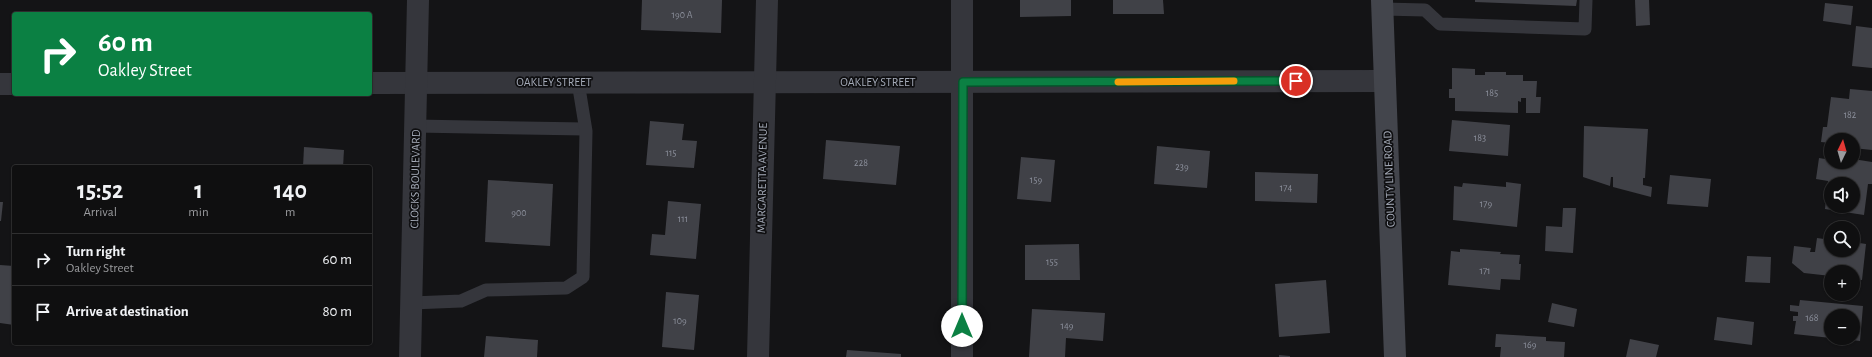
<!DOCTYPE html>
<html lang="en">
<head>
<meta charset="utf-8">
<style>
	body { margin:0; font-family:"Alegreya Sans",sans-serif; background:#181819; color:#f1f3f6; height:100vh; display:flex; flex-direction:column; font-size:15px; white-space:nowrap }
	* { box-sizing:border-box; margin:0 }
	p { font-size:13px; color:#9b9c9f }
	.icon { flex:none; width:22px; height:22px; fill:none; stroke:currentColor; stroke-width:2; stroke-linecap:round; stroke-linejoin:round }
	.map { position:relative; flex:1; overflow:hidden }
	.panel { position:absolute; left:12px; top:165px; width:360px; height:180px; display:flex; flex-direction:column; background:#0f0f10; border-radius:4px; box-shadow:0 1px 3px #0004,0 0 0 1px #2f2f30 }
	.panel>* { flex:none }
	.top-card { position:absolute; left:12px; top:12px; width:360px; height:84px; border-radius:4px; box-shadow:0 1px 3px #0004,0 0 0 1px #2f2f30; background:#0b8043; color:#fff; overflow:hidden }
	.needle { width:26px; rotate:5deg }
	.buttons { position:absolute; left:1824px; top:133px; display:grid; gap:8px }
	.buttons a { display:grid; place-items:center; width:36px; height:36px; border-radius:50%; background:#0f0f10; box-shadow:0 1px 3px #0004,0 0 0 1px #2f2f30; font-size:20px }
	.pin { position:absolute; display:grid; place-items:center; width:34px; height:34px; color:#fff; margin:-17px; border:2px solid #fff; border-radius:50%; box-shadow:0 1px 4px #0007 }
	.me { position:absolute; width:44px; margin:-22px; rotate:0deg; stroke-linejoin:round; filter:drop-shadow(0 0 3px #0008) }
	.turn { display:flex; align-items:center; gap:14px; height:84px; padding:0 20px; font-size:18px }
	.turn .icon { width:52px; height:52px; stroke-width:2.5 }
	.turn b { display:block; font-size:28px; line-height:34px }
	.eta { display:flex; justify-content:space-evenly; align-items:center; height:68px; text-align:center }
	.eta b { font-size:24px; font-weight:600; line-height:28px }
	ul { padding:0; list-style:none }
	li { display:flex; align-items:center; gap:12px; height:52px; padding:0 20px; border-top:1px solid #2f2f30 }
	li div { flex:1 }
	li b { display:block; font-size:15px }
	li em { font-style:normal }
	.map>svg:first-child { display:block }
	.building { fill:#404147; fill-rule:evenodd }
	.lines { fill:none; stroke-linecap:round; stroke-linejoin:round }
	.lane { stroke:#35363c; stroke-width:13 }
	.street { stroke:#35363c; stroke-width:22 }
	.secondary { stroke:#43454c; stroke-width:22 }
	.route-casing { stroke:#07532c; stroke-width:10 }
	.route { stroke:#0b8043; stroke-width:7 }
	.slow { stroke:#f59e0b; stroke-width:7 }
	.labels { text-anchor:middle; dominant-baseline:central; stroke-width:3.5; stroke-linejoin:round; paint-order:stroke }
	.number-label { font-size:10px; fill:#8c909c }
	.street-label { font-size:12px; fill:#a5abb8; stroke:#0f0f11 }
</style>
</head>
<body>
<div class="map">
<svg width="1872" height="357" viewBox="0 0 1872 357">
	<rect width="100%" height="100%" fill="#141416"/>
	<g class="building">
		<path d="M642,0H722L721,33L641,30Z"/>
		<path d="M1020,0H1071V16L1020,17Z"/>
		<path d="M1113,0H1163L1164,14H1113Z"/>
		<path d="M1475,0H1577L1576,6L1475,2Z"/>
		<path d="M1635,0H1649L1650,25L1636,26Z"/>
		<path d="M1825,3L1853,6L1851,25L1823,21Z"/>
		<path d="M1856,26L1872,28V68L1852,66Z"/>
		<path d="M1452,68L1475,69V75H1485V72H1506V75H1523V81H1537L1536,97H1541L1540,113H1526V98H1521V102L1518,101V113L1455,111V98H1449V89H1452Z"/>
		<path d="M1850,89L1872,91V150L1853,148V140H1831V143L1821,142L1823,127H1827L1831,97L1849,99Z"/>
		<path d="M1452,120L1510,125L1508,156L1449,151Z"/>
		<path d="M650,121L684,124L682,140L697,141L694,168L646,165Z"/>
		<path d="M1584,126L1648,129L1645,178H1643V185L1652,187L1651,197L1613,187V177H1611L1610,186L1583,177Z"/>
		<path d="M826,140L900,146L896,185L823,179Z"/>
		<path d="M1157,146L1210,151L1207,188L1154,184Z"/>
		<path d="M304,147L344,150L343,167H303Z"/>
		<path d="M1021,157L1055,160L1051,202L1017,199Z"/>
		<path d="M1819,158L1831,160V162H1853V159L1872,162V184H1868L1864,215L1825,209L1828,181L1816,179ZM1831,184H1853V206H1831Z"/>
		<path d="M1255,172L1318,174L1317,203L1255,201Z"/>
		<path d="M1670,175L1711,179L1708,207L1667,204Z"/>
		<path d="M488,180L553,184L550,246L485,242Z"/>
		<path d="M1506,182L1521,184L1517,227L1453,220L1454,186L1462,187L1463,183L1506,187Z"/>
		<path d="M668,201L701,204L696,259L650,255L652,234L665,235Z"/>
		<path d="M0,202H3L1,221H0Z"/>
		<path d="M1563,208H1576L1573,253L1545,251L1546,226L1562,227Z"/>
		<path d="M1817,238L1831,240V250H1853V242L1866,244L1862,280L1853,279V272H1831V276L1804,273L1792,263L1794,246L1811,248L1810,252H1815Z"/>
		<path d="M1079,244L1080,280H1025V245Z"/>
		<path d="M1460,249L1501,252L1500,254L1520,255L1519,264H1521L1520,280L1501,279L1500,290L1448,285L1451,251L1460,252Z"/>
		<path d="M1747,256L1771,257L1770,283L1745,282Z"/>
		<path d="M0,265L14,266V325L0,323Z"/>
		<path d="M1326,280L1330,333L1279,337L1275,284Z"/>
		<path d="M666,292L699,295L694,350L662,347Z"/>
		<path d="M1800,300L1863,306L1860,341L1844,339L1853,338V316H1831V338L1794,334L1796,321H1793V316H1798V312L1790,311V305L1799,306Z"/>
		<path d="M1552,303L1577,309L1574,327L1548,322Z"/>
		<path d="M1032,309L1105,313L1103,341L1066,338L1065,357H1029Z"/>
		<path d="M1717,317L1754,322L1752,345L1714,340Z"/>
		<path d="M1496,334L1546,337V341L1565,342L1564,357H1500L1501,347H1495Z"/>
		<path d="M486,336L538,340L537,357H484Z"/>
		<path d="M1630,339L1659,345L1656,357H1626Z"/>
		<path d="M847,350L901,354V357H846Z"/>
		<path d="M1279,355L1290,356V357H1279Z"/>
	</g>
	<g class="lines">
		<g class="lane">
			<path d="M1383,9L1425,10L1440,24L1585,29L1586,0"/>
			<path d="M416,126L585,129"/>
			<path d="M412,303L461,301L486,290L566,288L583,277L586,131L578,82"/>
		</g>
		<g class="street">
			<path d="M370,83L1385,81"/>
			<path d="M0,84H14"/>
			<path d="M410,357L418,0"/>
			<path d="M758,357L767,0"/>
			<path d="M962,357V0"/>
		</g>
		<path class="secondary" d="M1382,0L1395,357"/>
	</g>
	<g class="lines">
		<defs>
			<path id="route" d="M962,326L963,82L1296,81"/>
		</defs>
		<use href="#route" class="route-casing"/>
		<use href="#route" class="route"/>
		<path class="slow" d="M1118,82L1234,81"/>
	</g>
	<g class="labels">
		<g class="number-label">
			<text x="682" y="15">190 A</text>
			<text x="1492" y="93">185</text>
			<text x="1850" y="115">182</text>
			<text x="1480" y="138">183</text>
			<text x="671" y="153">115</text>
			<text x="861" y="163">228</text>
			<text x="1182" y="167">239</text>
			<text x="1036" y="180">159</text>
			<text x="1286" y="188">174</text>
			<text x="1486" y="204">179</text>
			<text x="519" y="213">900</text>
			<text x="683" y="219">111</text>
			<text x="1052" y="262">155</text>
			<text x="1485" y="271">171</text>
			<text x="1812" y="318">168</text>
			<text x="680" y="321">109</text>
			<text x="1067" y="326">149</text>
			<text x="1530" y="345">169</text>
		</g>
		<g class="street-label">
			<text x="554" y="82">OAKLEY STREET</text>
			<text x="878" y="82">OAKLEY STREET</text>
			<text transform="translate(762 178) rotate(-89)">MARGARETTA AVENUE</text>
			<text transform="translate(415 179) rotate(-89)">CLOCKS BOULEVARD</text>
			<text transform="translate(1389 179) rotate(-92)">COUNTY LINE ROAD</text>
		</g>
	</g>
</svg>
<div class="buttons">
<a><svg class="needle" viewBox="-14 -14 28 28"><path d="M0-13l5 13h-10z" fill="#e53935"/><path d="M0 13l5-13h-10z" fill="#9b9c9f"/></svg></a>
<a><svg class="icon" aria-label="sound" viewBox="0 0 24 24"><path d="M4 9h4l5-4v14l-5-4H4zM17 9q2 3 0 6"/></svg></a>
<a><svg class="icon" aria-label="search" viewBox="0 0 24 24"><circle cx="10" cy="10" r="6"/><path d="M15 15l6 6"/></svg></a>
<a>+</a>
<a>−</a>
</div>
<div class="pin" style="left:1296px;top:81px;background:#d93025"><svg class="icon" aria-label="arrive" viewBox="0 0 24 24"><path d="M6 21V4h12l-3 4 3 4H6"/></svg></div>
<svg class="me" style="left:962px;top:326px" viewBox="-20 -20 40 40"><circle r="19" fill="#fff"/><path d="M0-13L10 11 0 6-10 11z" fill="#0b8043"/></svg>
<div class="top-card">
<div class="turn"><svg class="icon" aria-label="right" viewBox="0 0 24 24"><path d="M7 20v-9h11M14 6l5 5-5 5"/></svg><div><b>60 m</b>Oakley Street</div></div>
</div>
<section class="panel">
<div class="eta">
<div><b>15:52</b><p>Arrival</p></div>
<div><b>1</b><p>min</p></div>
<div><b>140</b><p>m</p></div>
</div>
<ul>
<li><svg class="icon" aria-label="right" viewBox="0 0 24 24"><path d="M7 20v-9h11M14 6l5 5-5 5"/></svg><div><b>Turn right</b><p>Oakley Street</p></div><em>60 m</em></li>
<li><svg class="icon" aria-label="arrive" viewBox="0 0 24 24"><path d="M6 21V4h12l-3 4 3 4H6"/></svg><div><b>Arrive at destination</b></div><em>80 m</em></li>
</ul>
</section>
</div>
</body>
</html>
